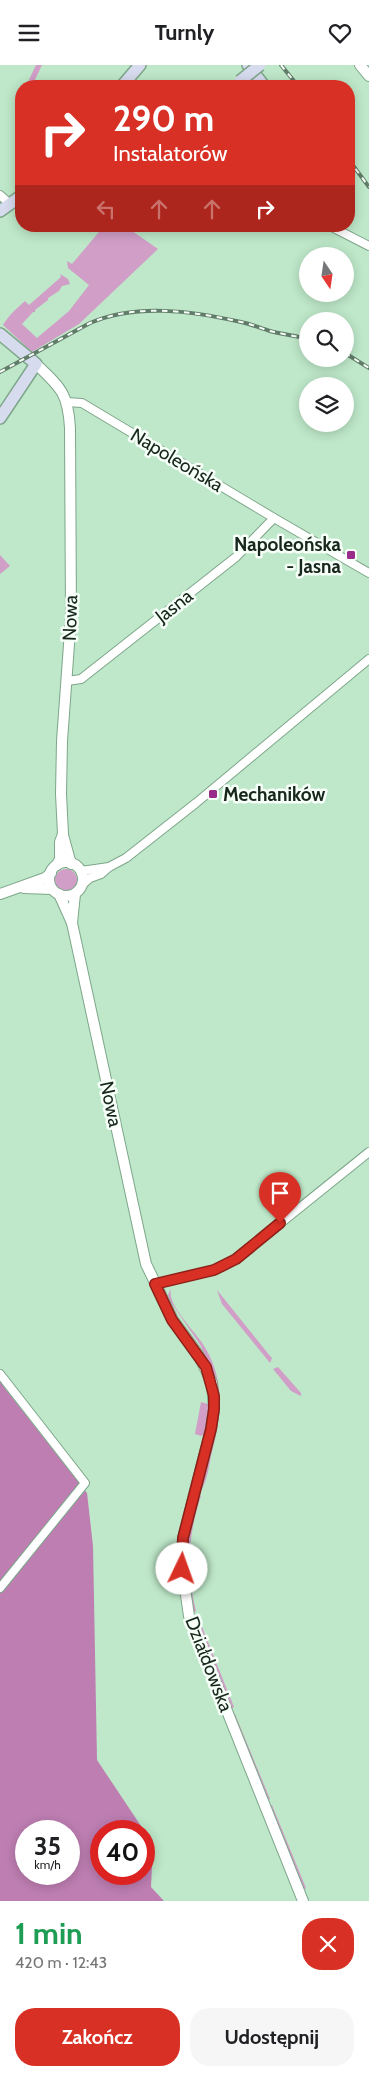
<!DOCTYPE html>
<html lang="pl">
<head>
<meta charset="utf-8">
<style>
	body { margin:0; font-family:Cabin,sans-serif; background:#f6f6f6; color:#202124; height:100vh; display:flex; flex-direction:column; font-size:19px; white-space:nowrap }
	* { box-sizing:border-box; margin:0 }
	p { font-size:16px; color:#757577 }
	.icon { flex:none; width:28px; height:28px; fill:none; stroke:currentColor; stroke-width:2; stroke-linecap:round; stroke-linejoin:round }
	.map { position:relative; height:1836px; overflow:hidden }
	.panel { display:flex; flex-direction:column; background:#fff; flex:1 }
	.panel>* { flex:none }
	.hud { position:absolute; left:15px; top:15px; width:340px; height:152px; border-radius:20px; box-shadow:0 2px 12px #0003; background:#d93025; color:#fff; overflow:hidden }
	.needle { width:32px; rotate:167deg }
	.controls { position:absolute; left:299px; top:182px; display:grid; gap:10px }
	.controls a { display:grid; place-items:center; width:55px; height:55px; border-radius:50%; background:#fff; box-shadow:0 2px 12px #0003; font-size:25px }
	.speed { position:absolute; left:15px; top:1755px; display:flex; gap:10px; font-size:25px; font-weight:700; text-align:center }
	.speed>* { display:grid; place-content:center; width:65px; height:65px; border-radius:50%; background:#fff; box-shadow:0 2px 12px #0003; line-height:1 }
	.speed small { font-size:12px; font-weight:400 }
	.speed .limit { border:8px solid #d22; background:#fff; color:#111 }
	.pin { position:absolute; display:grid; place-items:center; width:42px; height:42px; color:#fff; margin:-51px -21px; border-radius:50% 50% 50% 0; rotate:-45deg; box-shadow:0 0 5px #0007 }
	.pin .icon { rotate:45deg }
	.me { position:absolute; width:55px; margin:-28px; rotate:3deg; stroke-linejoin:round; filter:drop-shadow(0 0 4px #0008) }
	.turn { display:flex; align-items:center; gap:18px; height:105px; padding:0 15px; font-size:22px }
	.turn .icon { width:65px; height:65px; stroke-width:2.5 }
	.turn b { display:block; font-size:35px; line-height:42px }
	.lanes { display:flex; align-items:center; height:48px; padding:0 15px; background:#0003; justify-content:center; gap:25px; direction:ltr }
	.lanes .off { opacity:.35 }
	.round { display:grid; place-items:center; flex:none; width:52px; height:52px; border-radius:20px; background:#f6f6f6 }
	.overview { display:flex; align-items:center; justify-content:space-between; height:85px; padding:0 15px }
	h1 { font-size:30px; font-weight:700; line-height:38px; color:#1e9e55 }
	.button { display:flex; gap:10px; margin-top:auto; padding:10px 15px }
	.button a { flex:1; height:58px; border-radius:20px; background:#d93025; color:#fff; font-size:20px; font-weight:700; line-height:58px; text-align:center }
	.button a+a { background:#f6f6f6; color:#202124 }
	header { display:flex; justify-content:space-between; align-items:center; height:65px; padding:0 15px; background:#fff; font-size:22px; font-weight:700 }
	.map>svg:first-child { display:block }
	.green { fill:#d19ec7 }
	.forest { fill:#be7eb2; fill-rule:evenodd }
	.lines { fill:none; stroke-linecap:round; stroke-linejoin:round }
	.minor-casing { stroke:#7ea68a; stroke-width:10 }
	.tertiary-casing { stroke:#7ea68a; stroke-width:12 }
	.secondary-casing { stroke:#7ea68a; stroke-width:14 }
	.minor { stroke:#fff; stroke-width:8 }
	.tertiary { stroke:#fff; stroke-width:10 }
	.secondary { stroke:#d7dbee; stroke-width:11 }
	.rail-casing { stroke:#617c69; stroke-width:4 }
	.rail { stroke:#f7fff9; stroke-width:2; stroke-dasharray:5.5; stroke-linecap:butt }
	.secondary-bridge-casing { stroke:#7ea68a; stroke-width:14; stroke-linecap:butt }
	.secondary-bridge { stroke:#d7dbee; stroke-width:11 }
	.route-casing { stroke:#8d1f18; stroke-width:12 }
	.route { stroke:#d93025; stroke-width:9 }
	.poi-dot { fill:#992b8b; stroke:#f7fff9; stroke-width:2 }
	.labels { text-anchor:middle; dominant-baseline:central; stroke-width:5; stroke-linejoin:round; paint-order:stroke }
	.street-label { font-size:19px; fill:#17271c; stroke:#f7fff9 }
	.poi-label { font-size:19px; font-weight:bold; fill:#17271c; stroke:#f7fff9; text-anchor:end }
</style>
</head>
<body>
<header><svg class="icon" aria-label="menu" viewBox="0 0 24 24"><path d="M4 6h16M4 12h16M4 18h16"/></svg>Turnly<svg class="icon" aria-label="heart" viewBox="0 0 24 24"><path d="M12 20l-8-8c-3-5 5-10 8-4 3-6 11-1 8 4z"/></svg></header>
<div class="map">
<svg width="369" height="1836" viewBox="0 0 369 1836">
	<rect width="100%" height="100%" fill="#bee8c9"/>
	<g class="green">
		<path d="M36,0H42L32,21H26Z"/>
		<path d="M104,161H125L158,184L79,259L32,287L3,260C9,250 16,244 25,236L29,240L61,212L60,209L68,214L70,219L62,221L59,226L48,233V235L35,245V247H33L22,259L37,273L69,246L89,220L68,203L67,196L72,199Z"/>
		<path d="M0,490L10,501L0,509Z"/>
		<circle cx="66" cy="815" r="11"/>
		<path d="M171,1223C166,1241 198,1268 206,1284C226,1319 221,1354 211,1391C209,1402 207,1415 202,1424L199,1423L209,1386L213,1311L201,1281L170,1236L168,1230Z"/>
		<path d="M217,1225L270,1291L272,1293L270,1298L222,1239Z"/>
		<path d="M278,1302L301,1328V1331L291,1326L273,1304Z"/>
		<path d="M201,1337L208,1339L210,1342L206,1368L201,1371L195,1369Z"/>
		<path d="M198,1429L201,1431C188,1470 186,1506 196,1546L193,1548L187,1521L186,1481Z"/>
		<path d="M198,1552L234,1642L231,1644L194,1553Z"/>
		<path d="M235,1649L270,1734L267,1736L232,1650Z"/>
		<path d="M272,1740L306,1823L305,1824L303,1825L269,1741Z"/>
	</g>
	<path class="forest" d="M0,1307L3,1321L87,1428L93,1481L97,1695L153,1779L151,1822L164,1836H0ZM26,1766H69V1809H26ZM101,1766H144V1809H101Z"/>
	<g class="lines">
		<defs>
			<g id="minor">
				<path d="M0,130L10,139"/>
				<path d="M330,161L369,181"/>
				<path d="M67,337L82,338L274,453L369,508"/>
				<path d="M67,616L81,614L236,492L274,453"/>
				<path d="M81,806L109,802"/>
				<path d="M82,820L90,813L101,809L109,802L126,793L196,738L369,594"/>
				<path d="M155,1219L214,1205L236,1194L369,1087"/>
				<path d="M0,1309L85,1418L0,1523"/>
			</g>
			<g id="tertiary">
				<path d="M360,0L369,11"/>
				<path d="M36,299C61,323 68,328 70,363L71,552L62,676L61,729L63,769L60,777V794L57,800"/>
				<path d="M63,770L71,799"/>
				<circle cx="66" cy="814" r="17"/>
				<path d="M24,823L52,824"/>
				<path d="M0,829L45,813L51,808"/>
				<path d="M59,829L72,858L146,1199L173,1255L198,1289L212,1318L214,1344L211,1364L183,1473L182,1503L189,1551L303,1836"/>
				<path d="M72,858L75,829"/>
			</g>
			<g id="secondary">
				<path d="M248,0L264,21"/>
				<path d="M122,21L140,0"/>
				<path d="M0,146L21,131"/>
				<path d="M0,269L36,299L0,353"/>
			</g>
		</defs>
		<use href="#minor" class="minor-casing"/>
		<use href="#tertiary" class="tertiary-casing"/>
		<use href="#secondary" class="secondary-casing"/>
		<use href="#minor" class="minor"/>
		<use href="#tertiary" class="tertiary"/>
		<use href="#secondary" class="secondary"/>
		<defs>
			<g id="rail">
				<path d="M281,0L298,21"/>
				<path d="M349,95L369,122"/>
				<path d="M345,288L369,303"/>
				<path d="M0,307L90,258C137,238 192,246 241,257C251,259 260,263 270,266C282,269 295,271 308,274"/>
			</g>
		</defs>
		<use href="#rail" class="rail-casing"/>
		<use href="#rail" class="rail"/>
		<defs>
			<path id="secondary-bridge" d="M240,16L260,0"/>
		</defs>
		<use href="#secondary-bridge" class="secondary-bridge-casing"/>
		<use href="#secondary-bridge" class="secondary-bridge"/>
	</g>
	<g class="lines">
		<defs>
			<path id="route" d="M182,1504L183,1473L211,1364L214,1344V1331L206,1302L172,1255L155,1219L214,1205L236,1194L280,1158"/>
		</defs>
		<use href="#route" class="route-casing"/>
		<use href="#route" class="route"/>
	</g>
	<g class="poi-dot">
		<rect x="346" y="485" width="10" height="10" rx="2.5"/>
		<rect x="208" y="724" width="10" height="10" rx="2.5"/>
	</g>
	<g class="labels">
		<g class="street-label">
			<text transform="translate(177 395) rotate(31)">Napoleońska</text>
			<text transform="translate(174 541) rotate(-38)">Jasna</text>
			<text transform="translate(70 553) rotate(-88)">Nowa</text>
			<text transform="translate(111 1039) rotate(78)">Nowa</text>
			<text transform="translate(209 1599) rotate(69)">Działdowska</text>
		</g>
		<g class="poi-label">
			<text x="341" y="479">Napoleońska<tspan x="341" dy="22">- Jasna</tspan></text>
			<text x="223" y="729" text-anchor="start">Mechaników</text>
		</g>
	</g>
</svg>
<div class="controls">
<a><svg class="needle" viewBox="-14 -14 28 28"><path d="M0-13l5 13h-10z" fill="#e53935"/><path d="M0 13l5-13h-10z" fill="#757577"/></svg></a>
<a><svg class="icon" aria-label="search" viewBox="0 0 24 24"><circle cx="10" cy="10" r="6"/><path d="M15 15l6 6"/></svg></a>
<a><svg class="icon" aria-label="layers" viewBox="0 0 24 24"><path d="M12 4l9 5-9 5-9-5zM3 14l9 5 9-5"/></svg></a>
</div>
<div class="speed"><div>35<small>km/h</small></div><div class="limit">40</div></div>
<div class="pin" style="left:280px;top:1158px;background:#d93025"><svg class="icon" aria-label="arrive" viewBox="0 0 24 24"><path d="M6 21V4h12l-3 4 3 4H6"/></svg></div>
<svg class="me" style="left:182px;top:1504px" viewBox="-20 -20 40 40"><circle r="19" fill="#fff"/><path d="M0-13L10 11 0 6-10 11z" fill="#d93025"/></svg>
<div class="hud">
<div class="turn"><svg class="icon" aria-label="right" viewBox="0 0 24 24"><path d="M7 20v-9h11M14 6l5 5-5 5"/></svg><div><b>290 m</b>Instalatorów</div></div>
<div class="lanes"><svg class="icon off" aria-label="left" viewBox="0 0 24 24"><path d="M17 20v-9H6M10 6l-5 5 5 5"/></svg><svg class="icon off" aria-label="ahead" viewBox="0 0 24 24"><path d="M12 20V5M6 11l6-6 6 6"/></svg><svg class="icon off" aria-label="ahead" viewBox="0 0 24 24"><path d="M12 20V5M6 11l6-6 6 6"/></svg><svg class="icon" aria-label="right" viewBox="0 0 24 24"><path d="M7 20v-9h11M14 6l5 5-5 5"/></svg></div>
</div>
</div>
<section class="panel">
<div class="overview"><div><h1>1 min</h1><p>420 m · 12:43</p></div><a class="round" style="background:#d93025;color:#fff"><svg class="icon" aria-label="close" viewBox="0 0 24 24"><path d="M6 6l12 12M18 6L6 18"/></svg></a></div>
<div class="button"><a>Zakończ</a><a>Udostępnij</a></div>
</section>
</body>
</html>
